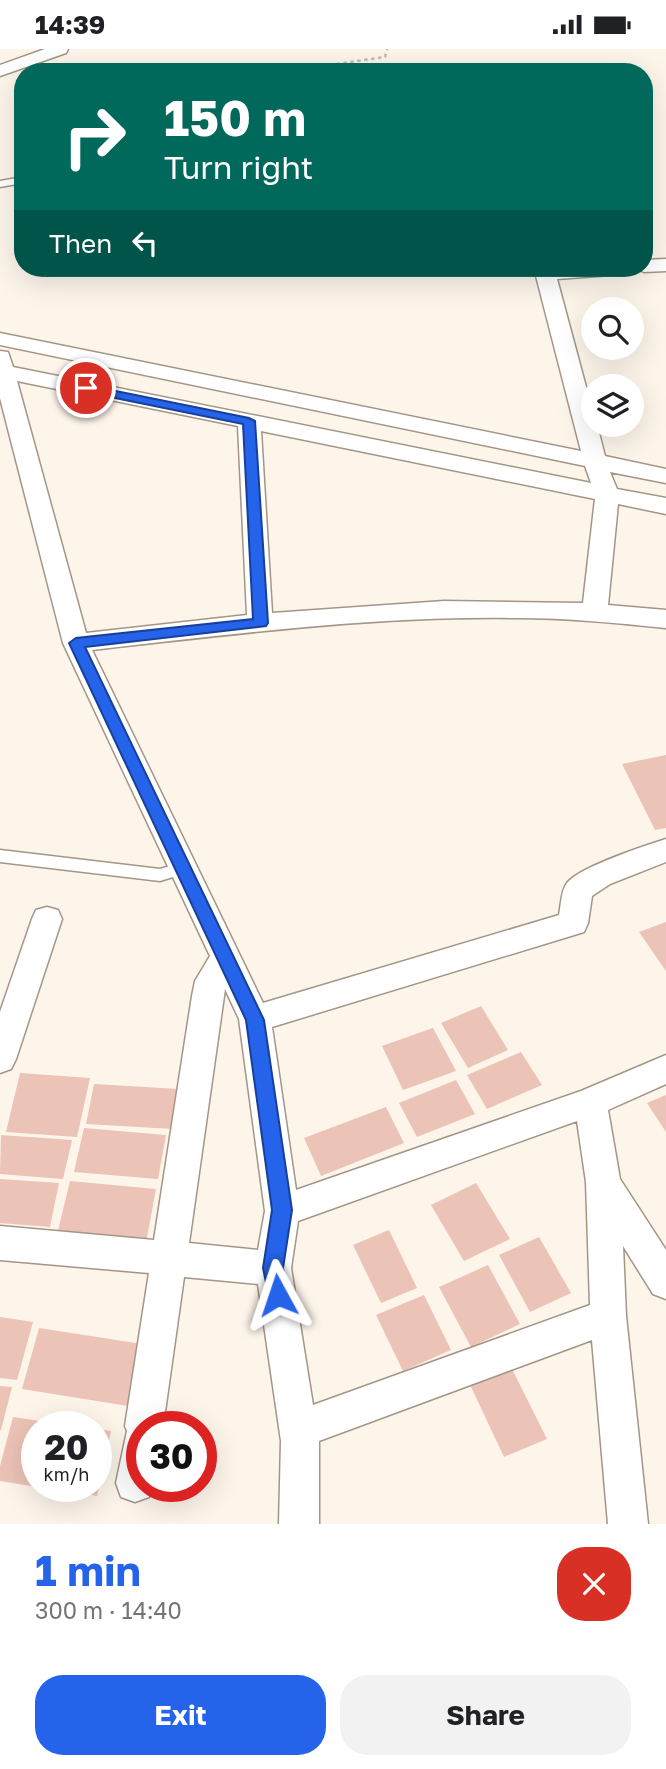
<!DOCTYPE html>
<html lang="en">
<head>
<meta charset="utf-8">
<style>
	body { margin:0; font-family:"Golos Text",sans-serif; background:#f2f2f2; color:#202124; height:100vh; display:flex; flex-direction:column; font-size:26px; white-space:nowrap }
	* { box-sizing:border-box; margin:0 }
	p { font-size:23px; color:#757577 }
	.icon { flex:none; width:38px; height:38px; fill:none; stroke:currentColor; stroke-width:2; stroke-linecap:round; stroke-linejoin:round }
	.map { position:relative; height:1475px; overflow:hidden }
	.details { display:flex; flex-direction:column; background:#fff; flex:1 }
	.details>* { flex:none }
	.banner { position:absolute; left:14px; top:14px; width:639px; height:214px; border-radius:28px; box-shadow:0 7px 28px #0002; background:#00695c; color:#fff; overflow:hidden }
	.tools { position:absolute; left:581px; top:248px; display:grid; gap:14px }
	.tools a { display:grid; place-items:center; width:63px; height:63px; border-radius:50%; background:#fff; box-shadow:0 7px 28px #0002; font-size:35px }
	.speed { position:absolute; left:21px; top:1362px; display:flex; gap:14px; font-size:35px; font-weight:700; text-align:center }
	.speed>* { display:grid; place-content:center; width:91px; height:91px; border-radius:50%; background:#fff; box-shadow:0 7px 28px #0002; line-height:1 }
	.speed small { font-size:18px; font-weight:400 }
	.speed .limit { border:10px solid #d22; background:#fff; color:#111 }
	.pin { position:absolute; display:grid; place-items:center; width:60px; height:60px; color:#fff; margin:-30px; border:4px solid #fff; border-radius:50%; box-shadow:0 2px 7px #0007 }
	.me { position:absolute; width:77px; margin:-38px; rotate:355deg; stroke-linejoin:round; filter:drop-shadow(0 0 5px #0008) }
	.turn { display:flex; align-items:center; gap:24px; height:147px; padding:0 35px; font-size:32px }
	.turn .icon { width:91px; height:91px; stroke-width:2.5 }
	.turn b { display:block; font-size:49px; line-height:60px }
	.then { display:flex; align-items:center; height:66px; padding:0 35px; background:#0003; gap:14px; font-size:26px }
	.round { display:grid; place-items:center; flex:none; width:74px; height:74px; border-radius:28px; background:#f2f2f2 }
	.head { display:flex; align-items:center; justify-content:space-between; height:119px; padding:0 35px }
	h1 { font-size:42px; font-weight:700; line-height:52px; color:#2563eb }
	.button { display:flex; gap:14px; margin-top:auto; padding:14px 35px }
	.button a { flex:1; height:80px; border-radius:28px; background:#2563eb; color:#fff; font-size:28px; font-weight:700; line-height:80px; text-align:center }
	.button a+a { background:#f2f2f2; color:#202124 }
	.status { display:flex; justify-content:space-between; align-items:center; height:49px; padding:0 35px; background:#fff; direction:ltr }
	.status svg { height:19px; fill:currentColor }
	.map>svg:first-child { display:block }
	.building { fill:#ecc3b7 }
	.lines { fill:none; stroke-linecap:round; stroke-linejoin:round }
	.service-casing { stroke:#a49687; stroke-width:3 }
	.minor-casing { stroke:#a49687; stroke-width:3 }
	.path { stroke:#c4bcb3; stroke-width:2.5; stroke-dasharray:3.5 3.5; stroke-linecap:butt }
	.service { fill:#fff; fill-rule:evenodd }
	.minor { fill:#fff; fill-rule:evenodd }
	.route { fill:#2563eb; stroke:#184099; stroke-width:2 }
</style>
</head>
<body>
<div class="status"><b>14:39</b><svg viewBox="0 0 49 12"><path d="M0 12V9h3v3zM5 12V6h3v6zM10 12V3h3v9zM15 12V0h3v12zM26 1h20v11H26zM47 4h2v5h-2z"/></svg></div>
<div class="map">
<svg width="666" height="1475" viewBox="0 0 666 1475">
	<rect width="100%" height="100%" fill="#fdf4ea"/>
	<g class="building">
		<path d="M666,706V779L655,781L622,715Z"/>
		<path d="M666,873V922L639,883Z"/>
		<path d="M481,957L508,1001L468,1019L441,974Z"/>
		<path d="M433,979L456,1022L403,1041L382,997Z"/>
		<path d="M521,1003L542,1036L487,1060L467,1026Z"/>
		<path d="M20,1024L90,1029L77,1088L6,1083Z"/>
		<path d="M456,1031L475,1065L417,1088L399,1054Z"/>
		<path d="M94,1035L179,1040L173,1080L86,1075Z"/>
		<path d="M666,1046V1083L647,1054Z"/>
		<path d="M386,1058L404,1094L321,1127L304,1089Z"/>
		<path d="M84,1079L166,1086L158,1130L74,1123Z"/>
		<path d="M1,1086L72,1091L63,1130L0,1125Z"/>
		<path d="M0,1130L59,1134L50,1178L0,1174Z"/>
		<path d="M70,1132L156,1140L146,1194L57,1186Z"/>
		<path d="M476,1134L510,1190L464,1212L431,1156Z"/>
		<path d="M389,1181L417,1239L381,1254L353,1196Z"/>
		<path d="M539,1188L571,1244L530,1263L499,1206Z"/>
		<path d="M488,1216L520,1275L471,1298L439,1238Z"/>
		<path d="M424,1246L451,1301L403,1322L376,1266Z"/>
		<path d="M0,1268L33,1273L17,1331L0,1329Z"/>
		<path d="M39,1279L142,1295L128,1357L22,1340Z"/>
		<path d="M506,1308L547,1390L504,1408L465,1325Z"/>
		<path d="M0,1337L12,1338L1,1381H0Z"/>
		<path d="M13,1368L67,1376L37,1377V1438L0,1432V1417Z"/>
		<path d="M96,1380L111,1382L97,1447L41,1438L96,1437Z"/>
	</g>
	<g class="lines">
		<defs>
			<g id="service">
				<path d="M23,128V134L0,138V132Z"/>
				<path d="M0,801L160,820L184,813L189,815L191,819L189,823L160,832L0,813Z"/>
			</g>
			<g id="minor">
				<path d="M45,0H68L66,4L0,27V16Z"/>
				<path d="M666,210V222L644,223L635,219H644V211Z"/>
				<path d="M530,219H635L632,223L625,225L557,230L593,364V376H597L605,407L666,420V434L610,423L617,440L666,449V465L618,455L608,556L666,561V579C616,574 567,569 517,569C375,567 233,585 92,601L263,954L559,866C561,856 561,842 567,834C580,818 644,797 666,790V813L610,835L592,847L588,874L584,883L272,978L296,1141L581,1042L666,1006V1035L608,1061L620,1130L666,1201V1250L653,1245L623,1197L626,1267L648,1475H608L592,1291L319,1392V1475H279L281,1392L258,1235L184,1228L163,1377H142V1437H153L149,1448L135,1453L121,1448L116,1434L127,1382L125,1377L149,1224L0,1211V1177L154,1191L192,947L195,932L210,907L63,594L0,349V302L8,303L13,318L591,434L585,417L0,296V284L581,402L536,227ZM17,332L238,377L247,566L86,584ZM261,382L595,450L583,554L444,552L272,564ZM225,940L239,970L265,1162L258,1201L189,1194ZM577,1072L586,1133L590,1256L313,1356L291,1219L298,1172Z"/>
				<path d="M47,858L58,861L62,870L16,1010L11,1020L0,1024V963L32,870L36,861Z"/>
			</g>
		</defs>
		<use href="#service" class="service-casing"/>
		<use href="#minor" class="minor-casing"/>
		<path class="path" d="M310,23L322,17L385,8L387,0"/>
		<use href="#service" class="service"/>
		<use href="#minor" class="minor"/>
	</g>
	<path class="route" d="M86,336L249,369L255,372L268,574L266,577L85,598L264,971L292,1161L283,1219L288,1246L285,1253L278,1256L270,1253L263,1219L272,1161L246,971L69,594L76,589L253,570L243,375L81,342L79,339Z"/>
</svg>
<div class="tools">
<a><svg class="icon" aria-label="search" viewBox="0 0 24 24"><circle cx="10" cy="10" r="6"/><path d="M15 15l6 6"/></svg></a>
<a><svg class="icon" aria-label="layers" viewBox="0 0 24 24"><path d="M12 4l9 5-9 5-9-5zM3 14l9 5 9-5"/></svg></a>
</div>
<div class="speed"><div>20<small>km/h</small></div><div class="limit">30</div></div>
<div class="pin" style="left:86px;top:339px;background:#d93025"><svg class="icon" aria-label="arrive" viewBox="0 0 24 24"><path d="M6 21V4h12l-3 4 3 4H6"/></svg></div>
<svg class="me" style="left:278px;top:1246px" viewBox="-20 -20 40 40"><path d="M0-17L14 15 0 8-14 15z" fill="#2563eb" stroke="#fff" stroke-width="4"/></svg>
<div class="banner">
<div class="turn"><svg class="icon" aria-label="right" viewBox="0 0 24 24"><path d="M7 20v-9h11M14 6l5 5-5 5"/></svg><div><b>150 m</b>Turn right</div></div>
<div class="then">Then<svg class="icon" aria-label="left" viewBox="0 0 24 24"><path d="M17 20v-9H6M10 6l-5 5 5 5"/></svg></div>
</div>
</div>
<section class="details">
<div class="head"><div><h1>1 min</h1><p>300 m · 14:40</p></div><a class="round" style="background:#d93025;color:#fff"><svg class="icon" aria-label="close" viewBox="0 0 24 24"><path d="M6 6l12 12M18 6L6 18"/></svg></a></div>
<div class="button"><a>Exit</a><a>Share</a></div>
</section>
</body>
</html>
